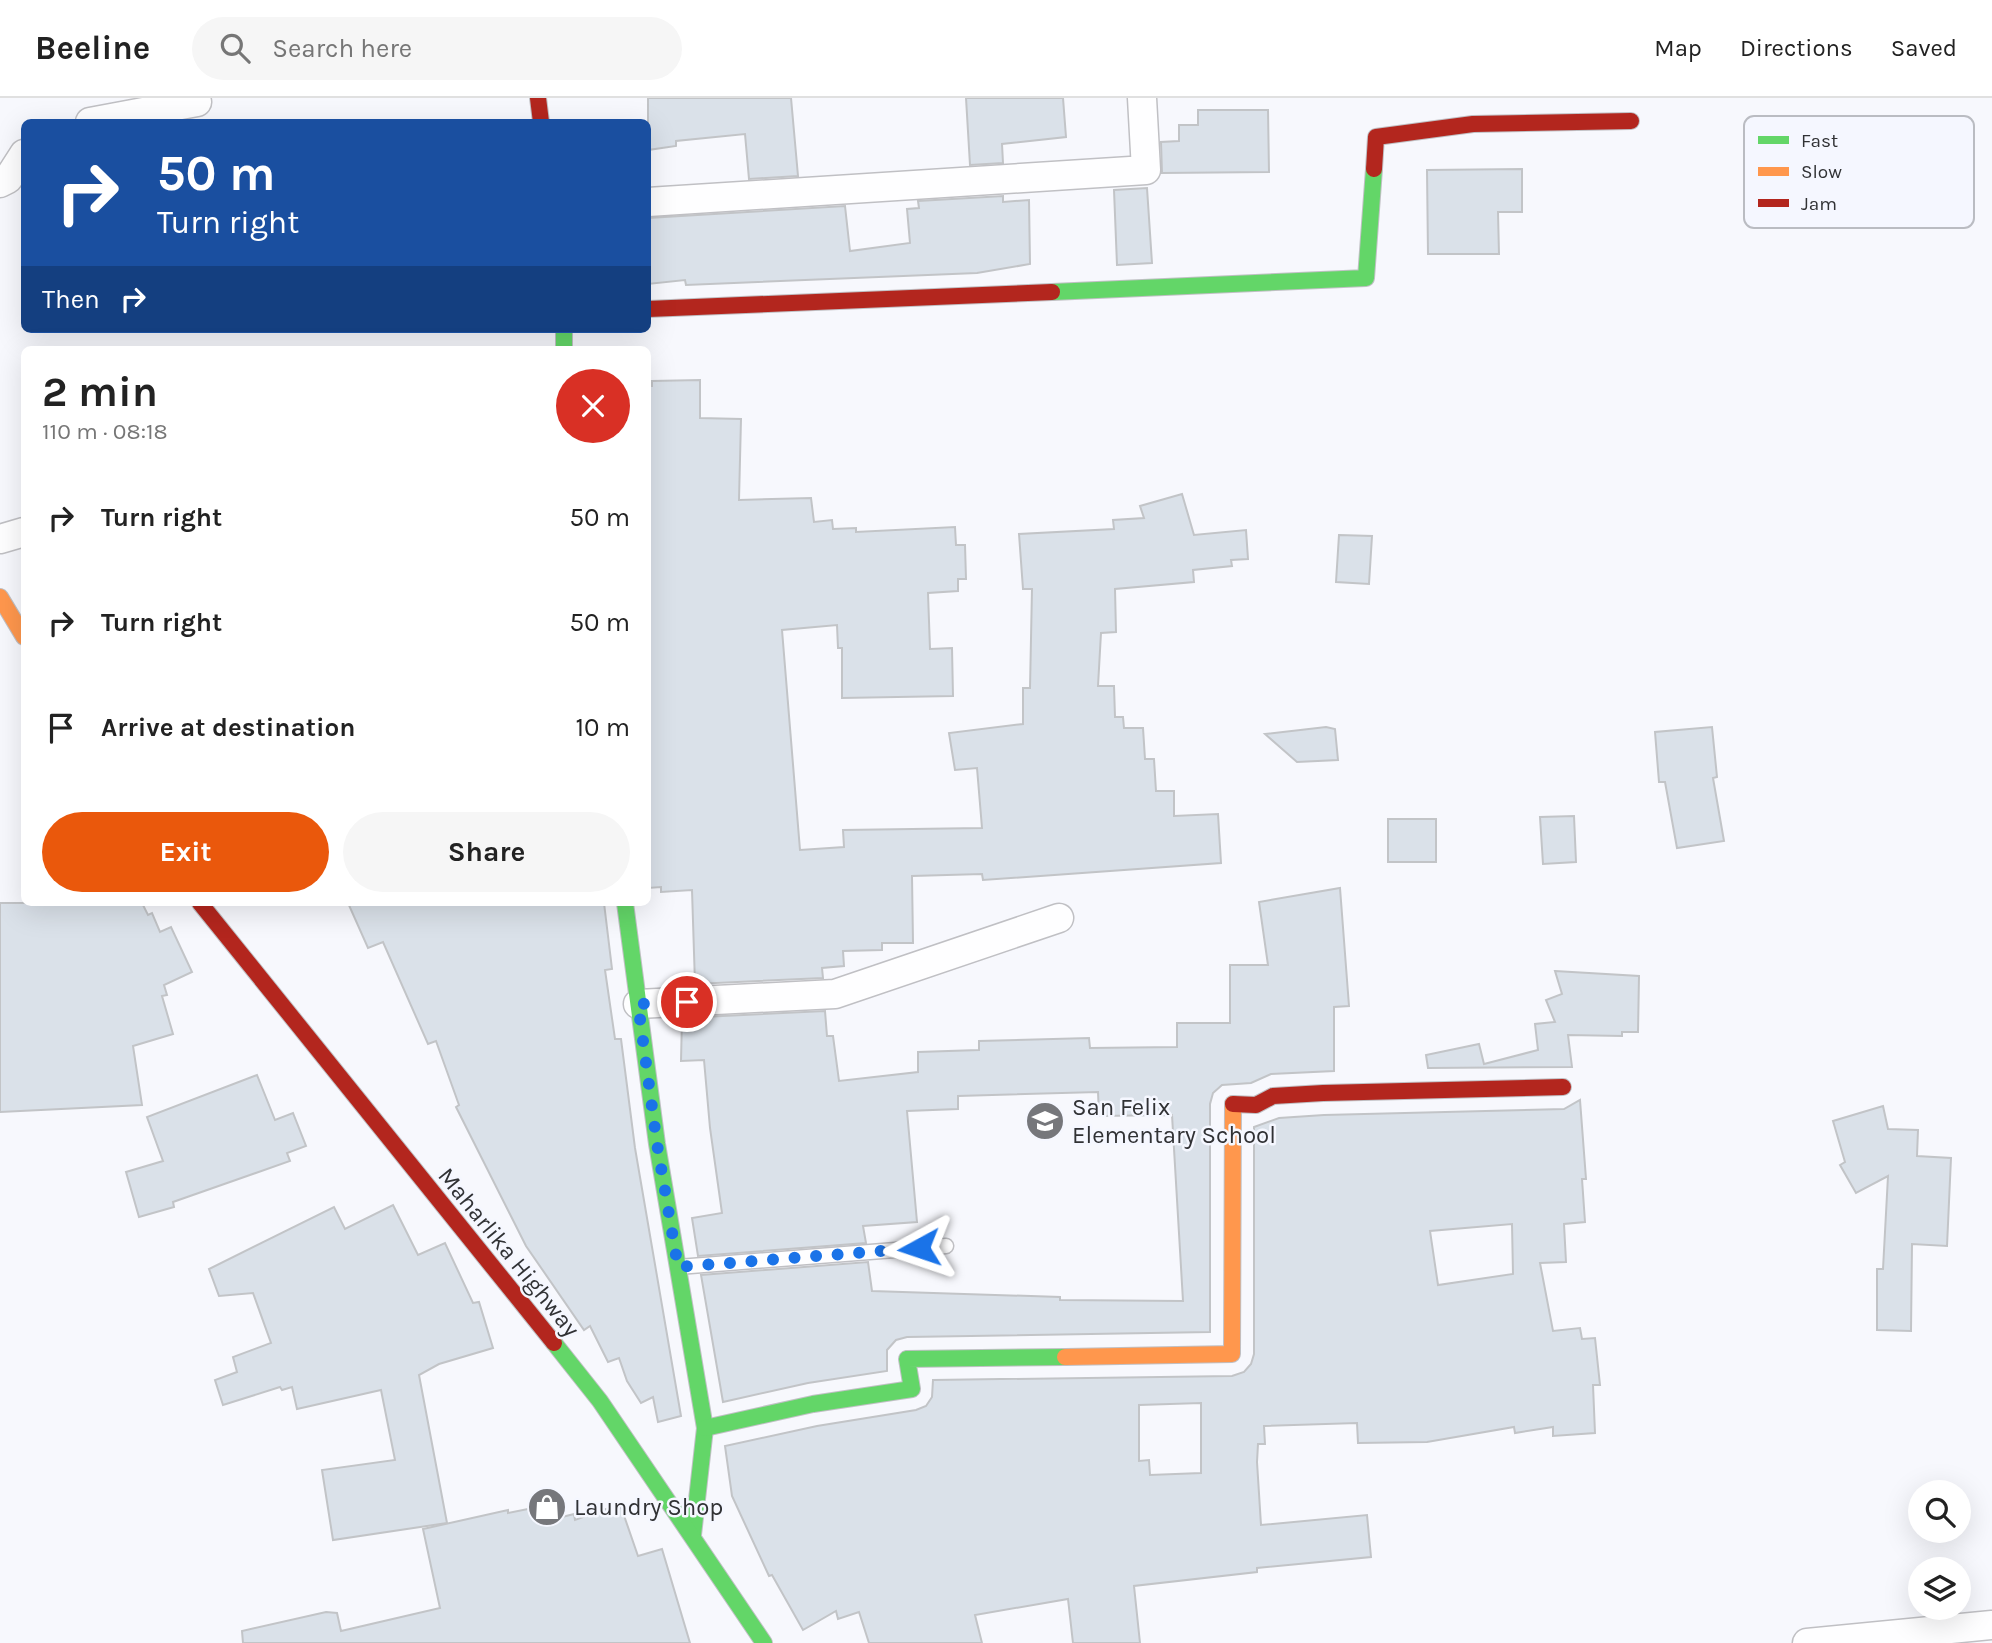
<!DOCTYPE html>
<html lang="en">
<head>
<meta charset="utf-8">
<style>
	body { margin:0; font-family:Karla,sans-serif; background:#f6f6f6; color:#222; height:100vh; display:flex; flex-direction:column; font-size:26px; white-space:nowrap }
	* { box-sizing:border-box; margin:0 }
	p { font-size:23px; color:#767676 }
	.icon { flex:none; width:38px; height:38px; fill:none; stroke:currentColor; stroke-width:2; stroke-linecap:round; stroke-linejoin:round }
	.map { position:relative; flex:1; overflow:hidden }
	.details { position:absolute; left:21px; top:248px; width:630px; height:560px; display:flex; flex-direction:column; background:#fff; border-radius:10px; box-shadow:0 7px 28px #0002 }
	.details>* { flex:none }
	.guide { position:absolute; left:21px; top:21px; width:630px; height:214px; border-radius:10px; box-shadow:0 7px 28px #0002; background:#1a4fa0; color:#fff; overflow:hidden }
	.tools { position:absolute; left:1908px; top:1382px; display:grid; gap:14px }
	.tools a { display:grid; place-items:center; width:63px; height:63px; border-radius:50%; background:#fff; box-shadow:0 7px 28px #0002; font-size:35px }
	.pin { position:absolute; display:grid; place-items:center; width:60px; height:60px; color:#fff; margin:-30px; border:4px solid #fff; border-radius:50%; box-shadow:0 2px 7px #0007 }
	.me { position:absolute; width:77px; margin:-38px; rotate:265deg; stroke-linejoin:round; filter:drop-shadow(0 0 5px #0008) }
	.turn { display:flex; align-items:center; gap:24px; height:147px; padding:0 21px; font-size:32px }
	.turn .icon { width:91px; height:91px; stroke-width:2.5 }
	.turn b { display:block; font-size:49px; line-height:60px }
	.then { display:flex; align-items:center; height:66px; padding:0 21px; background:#0003; gap:14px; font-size:26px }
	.round { display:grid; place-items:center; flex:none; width:74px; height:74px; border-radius:37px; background:#f6f6f6 }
	.head { display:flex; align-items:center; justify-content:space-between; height:119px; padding:0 21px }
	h1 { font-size:42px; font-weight:700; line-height:52px }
	.primary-button { display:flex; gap:14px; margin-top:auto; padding:14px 21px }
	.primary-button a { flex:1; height:80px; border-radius:42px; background:#ea580c; color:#fff; font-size:28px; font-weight:700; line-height:80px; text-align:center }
	.primary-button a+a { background:#f6f6f6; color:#222 }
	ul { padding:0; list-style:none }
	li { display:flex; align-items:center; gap:21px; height:105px; padding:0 21px }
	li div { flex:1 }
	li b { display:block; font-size:26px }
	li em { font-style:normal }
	header { display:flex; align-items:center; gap:42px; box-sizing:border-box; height:98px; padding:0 35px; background:#fff; border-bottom:2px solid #e0e0e0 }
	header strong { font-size:33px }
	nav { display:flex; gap:38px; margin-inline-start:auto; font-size:24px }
	.search { width:490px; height:63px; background:#f6f6f6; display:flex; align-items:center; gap:18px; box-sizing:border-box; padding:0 24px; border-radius:38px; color:#767676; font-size:26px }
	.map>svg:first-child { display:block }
	.building { fill:#dae1e9; stroke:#c2c4c7; stroke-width:2; fill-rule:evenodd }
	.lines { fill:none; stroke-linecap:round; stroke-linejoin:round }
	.lane-casing { stroke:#c0c0c4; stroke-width:17 }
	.street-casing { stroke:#c0c0c4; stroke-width:31 }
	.fast-casing { stroke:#c0c0c4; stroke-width:18 }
	.slow-casing { stroke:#c0c0c4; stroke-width:18 }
	.jam-casing { stroke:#c0c0c4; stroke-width:18 }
	.lane { stroke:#fefeff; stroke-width:14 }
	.street { stroke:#fefeff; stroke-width:28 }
	.fast { stroke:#63d668; stroke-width:16 }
	.slow { stroke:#ff974d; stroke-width:16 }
	.jam { stroke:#b3261e; stroke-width:16 }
	.route { stroke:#1a73e8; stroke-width:12; stroke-dasharray:0 21.6 }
	.labels { text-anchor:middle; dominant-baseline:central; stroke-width:5; stroke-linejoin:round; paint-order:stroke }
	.poi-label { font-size:24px; fill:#313235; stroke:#f5f7ff; text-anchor:start }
	.street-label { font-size:24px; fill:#313235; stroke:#f5f7ff }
	.key { fill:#f5f7ff; stroke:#babcc2; stroke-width:2 }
	.key-label { font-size:19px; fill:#313235 }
</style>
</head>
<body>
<header>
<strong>Beeline</strong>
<div class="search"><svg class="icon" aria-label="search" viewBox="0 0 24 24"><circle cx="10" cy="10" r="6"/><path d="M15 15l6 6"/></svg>Search here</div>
<nav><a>Map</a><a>Directions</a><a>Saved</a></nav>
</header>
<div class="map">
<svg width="1992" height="1545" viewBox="0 0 1992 1545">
	<rect width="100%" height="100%" fill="#f7f8fd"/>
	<g class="building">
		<path d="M648,0H791L798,78L749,81L745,36L676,43V48L648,52Z"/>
		<path d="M966,0H1063L1066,39L1002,46L1003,65L970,67Z"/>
		<path d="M1198,12H1268L1269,74L1162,75L1161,44L1179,43V27H1198Z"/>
		<path d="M1522,71V114H1498L1499,156H1428L1427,72Z"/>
		<path d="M1147,90L1152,165L1117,167L1114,92Z"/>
		<path d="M1003,98V104L1029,102L1030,166L977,175L686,187L685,182L648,186V120L845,108L850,153L910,145L907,111L919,110L918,103Z"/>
		<path d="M700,282V320L741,321L739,402L811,400L814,424L832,422L833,431L856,430V434L955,429L956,447H965L966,481H958V493L928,495L930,551L952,550L953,598L842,600V550H838L837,527L782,532L800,752L844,749L843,732L982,730L977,670L955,672L949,635L1023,626V590H1030L1032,491H1023L1019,436L1114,431L1113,422L1144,420L1140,408L1182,396L1194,437L1246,432L1248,461L1231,462L1232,468L1193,472L1194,484L1115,491L1116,534L1101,535L1098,588H1114L1115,619H1123L1124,630H1143L1145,661H1154L1156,693H1174V718L1218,716L1221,765L983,782L982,776L912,778L913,845H882V852L843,853L844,868L822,870L823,880L695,886L692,792L661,794V789L648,790V288H652V283Z"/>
		<path d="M1339,437L1372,438L1369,486L1336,484Z"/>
		<path d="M1326,629L1335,631L1338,662L1297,664L1265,636Z"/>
		<path d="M1712,629L1717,679L1713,680L1724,743L1677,750L1665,684H1659L1655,634Z"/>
		<path d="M1574,718L1576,764L1543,766L1540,719Z"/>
		<rect x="1388" y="721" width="48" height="43"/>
		<path d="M1340,790L1349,908L1334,909V973L1271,976L1251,985L1222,987L1213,995L1210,1006V1234L907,1239L896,1242L887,1252V1273L808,1285L723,1304L701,1177L868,1164L872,1193L1060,1199V1202L1183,1203L1172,1017L1099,1018L1098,994L958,998V1011L907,1013L917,1124L863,1128L866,1145L698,1158L692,1120L722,1115L710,1030L704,962L681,963L682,920L825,913L827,938H833L839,983L918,974V954L979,952V943L1089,940L1090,950L1177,949V925H1230V867H1268L1259,804Z"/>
		<path d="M0,805H142L148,817L152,815L160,834L171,829L192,874L164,887L167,897L162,898L173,936L133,948L142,1007L0,1014Z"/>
		<path d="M348,805H604L612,871L605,872L615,941H621L635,1050L681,1318L658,1324L653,1299L641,1305L627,1283L619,1260L608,1264L590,1228L584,1232L526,1148L456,1009L459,1007L436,943L428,946L383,844L368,850Z"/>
		<path d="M1555,873L1639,878L1638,934H1622V938L1568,937L1572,969L1428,970L1426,957L1479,946L1484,966L1538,952L1535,926L1555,924L1546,902L1562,896Z"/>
		<path d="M257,977L275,1022L293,1015L306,1048L287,1055L290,1063L173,1104L174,1109L139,1119L126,1074L163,1063L147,1019Z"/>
		<path d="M1580,1002L1586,1081H1582L1585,1124L1564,1126L1566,1164L1540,1165L1553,1233L1580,1230L1582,1241L1595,1240L1600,1287H1593L1595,1335L1553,1338V1329L1515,1335L1514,1329L1427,1344L1358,1345L1357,1325L1264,1328L1265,1346H1258L1257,1364L1261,1427L1367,1417L1371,1459L1257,1470V1474L1134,1488L1140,1545H1073L1068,1501L975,1517L982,1545H869L859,1514L838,1521L836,1513L803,1532L772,1477L769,1478L732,1398L725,1348L817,1328L916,1312L926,1308L932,1299L933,1282L1232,1278L1244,1274L1251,1266L1254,1256V1029L1279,1020L1324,1017L1564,1011ZM1512,1126L1513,1176L1438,1187L1430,1133ZM1201,1305V1375L1150,1377L1149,1362L1139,1363V1307Z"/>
		<path d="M1883,1008L1888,1031L1918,1032L1917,1058L1951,1060L1947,1148L1912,1146L1911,1233L1877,1232V1171H1883L1888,1078L1856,1095L1840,1067L1845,1064L1833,1023Z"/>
		<path d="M393,1107L418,1157L445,1145L473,1205L479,1204L493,1250L439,1266L419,1277L447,1425L333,1442L322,1372L395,1362L381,1292L297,1311L292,1289L282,1292L280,1289L223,1307L215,1282L237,1274L233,1259L271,1245L253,1195L219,1198L209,1171L334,1109L345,1131Z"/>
		<path d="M558,1405L562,1419L574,1416L575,1422L620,1406L638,1458L662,1451L690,1545H243L242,1533L326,1514L337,1515L341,1533L440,1510L423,1431L508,1412V1415Z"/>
	</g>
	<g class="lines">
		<defs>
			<path id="lane" d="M678,1169L946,1148"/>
			<g id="street">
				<path d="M90,24L197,4"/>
				<path d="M0,85L8,81L24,56"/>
				<path d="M648,104L1146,72L1142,0"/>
				<path d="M0,441L24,434"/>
				<path d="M638,906L835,896L1059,820"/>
				<path d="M1807,1545L1992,1527"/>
			</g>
			<g id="fast">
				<path d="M1052,194L1366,180L1374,71"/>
				<path d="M564,231V252"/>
				<path d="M625,805L657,1046L705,1330L693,1437"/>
				<path d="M554,1245L600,1303L764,1545"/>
				<path d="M705,1330L813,1306L912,1291L907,1261L1065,1259"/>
			</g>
			<g id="slow">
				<path d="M0,499L24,539"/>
				<path d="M1065,1259L1232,1256L1233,1006"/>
			</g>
			<g id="jam">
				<path d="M538,0L541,24"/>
				<path d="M1374,71L1376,39L1473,26L1631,23"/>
				<path d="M648,211L1052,194"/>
				<path d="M200,805L554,1245"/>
				<path d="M1233,1006L1256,1007L1273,998L1323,995L1563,989"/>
			</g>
		</defs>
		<use href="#lane" class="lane-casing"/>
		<use href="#street" class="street-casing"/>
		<use href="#fast" class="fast-casing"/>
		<use href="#slow" class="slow-casing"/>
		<use href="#jam" class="jam-casing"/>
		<use href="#lane" class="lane"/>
		<use href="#street" class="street"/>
		<use href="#fast" class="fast"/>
		<use href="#slow" class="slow"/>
		<use href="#jam" class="jam"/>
	</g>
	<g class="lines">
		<path class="route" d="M687,904L638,906L657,1046L678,1169L919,1150"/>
	</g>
	<defs>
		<symbol id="school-disc" viewBox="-11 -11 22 22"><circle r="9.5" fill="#76777b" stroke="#f5f7ff"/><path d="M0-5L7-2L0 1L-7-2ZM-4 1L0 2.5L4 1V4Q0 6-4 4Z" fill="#fff"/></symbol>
		<symbol id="shop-disc" viewBox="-11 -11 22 22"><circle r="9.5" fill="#76777b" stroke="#f5f7ff"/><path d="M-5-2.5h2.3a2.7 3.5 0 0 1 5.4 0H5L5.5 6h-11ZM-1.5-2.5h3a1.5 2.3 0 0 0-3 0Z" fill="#fff"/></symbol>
	</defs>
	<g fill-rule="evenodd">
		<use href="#school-disc" x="1023" y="1001" width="44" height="44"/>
		<use href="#shop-disc" x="525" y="1387" width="44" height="44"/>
	</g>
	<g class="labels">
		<g class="poi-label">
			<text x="1072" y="1009">San Felix<tspan x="1072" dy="28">Elementary School</tspan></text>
			<text x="574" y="1409">Laundry Shop</text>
		</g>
		<g class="street-label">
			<text transform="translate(509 1154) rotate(51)">Maharlika Highway</text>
		</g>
	</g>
	<rect x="1744" y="18" width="230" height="112" rx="10" class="key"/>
	<rect x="1758" y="38" width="31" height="8" fill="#63d668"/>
	<rect x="1758" y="69" width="31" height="9" fill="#ff974d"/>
	<rect x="1758" y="101" width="31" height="8" fill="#b3261e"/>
	<g class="key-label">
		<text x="1801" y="49">Fast</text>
		<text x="1801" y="80">Slow</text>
		<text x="1801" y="112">Jam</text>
	</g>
</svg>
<div class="tools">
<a><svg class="icon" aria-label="search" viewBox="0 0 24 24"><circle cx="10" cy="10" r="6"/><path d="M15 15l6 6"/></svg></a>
<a><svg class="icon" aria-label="layers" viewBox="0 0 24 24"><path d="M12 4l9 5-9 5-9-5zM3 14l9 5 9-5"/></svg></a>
</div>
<div class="pin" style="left:687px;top:904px;background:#d93025"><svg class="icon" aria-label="arrive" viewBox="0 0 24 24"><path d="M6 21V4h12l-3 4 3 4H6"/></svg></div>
<svg class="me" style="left:919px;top:1150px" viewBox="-20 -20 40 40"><path d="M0-17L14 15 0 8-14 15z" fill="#1a73e8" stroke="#fff" stroke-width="4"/></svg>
<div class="guide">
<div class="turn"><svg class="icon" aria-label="right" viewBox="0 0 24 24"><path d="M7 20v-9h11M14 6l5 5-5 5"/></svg><div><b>50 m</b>Turn right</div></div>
<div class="then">Then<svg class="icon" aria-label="right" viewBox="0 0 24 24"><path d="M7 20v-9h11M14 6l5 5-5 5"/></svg></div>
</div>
<section class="details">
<div class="head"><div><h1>2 min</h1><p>110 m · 08:18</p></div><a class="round" style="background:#d93025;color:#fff"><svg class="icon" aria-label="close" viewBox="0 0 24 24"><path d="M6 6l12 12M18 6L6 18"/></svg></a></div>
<ul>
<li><svg class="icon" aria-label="right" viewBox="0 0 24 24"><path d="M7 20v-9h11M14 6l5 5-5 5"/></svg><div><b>Turn right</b></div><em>50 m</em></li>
<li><svg class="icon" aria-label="right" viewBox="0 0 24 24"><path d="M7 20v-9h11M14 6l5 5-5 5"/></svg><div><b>Turn right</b></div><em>50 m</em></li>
<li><svg class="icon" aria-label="arrive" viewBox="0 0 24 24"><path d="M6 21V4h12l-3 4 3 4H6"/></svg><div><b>Arrive at destination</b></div><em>10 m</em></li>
</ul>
<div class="primary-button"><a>Exit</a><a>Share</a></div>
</section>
</div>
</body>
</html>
